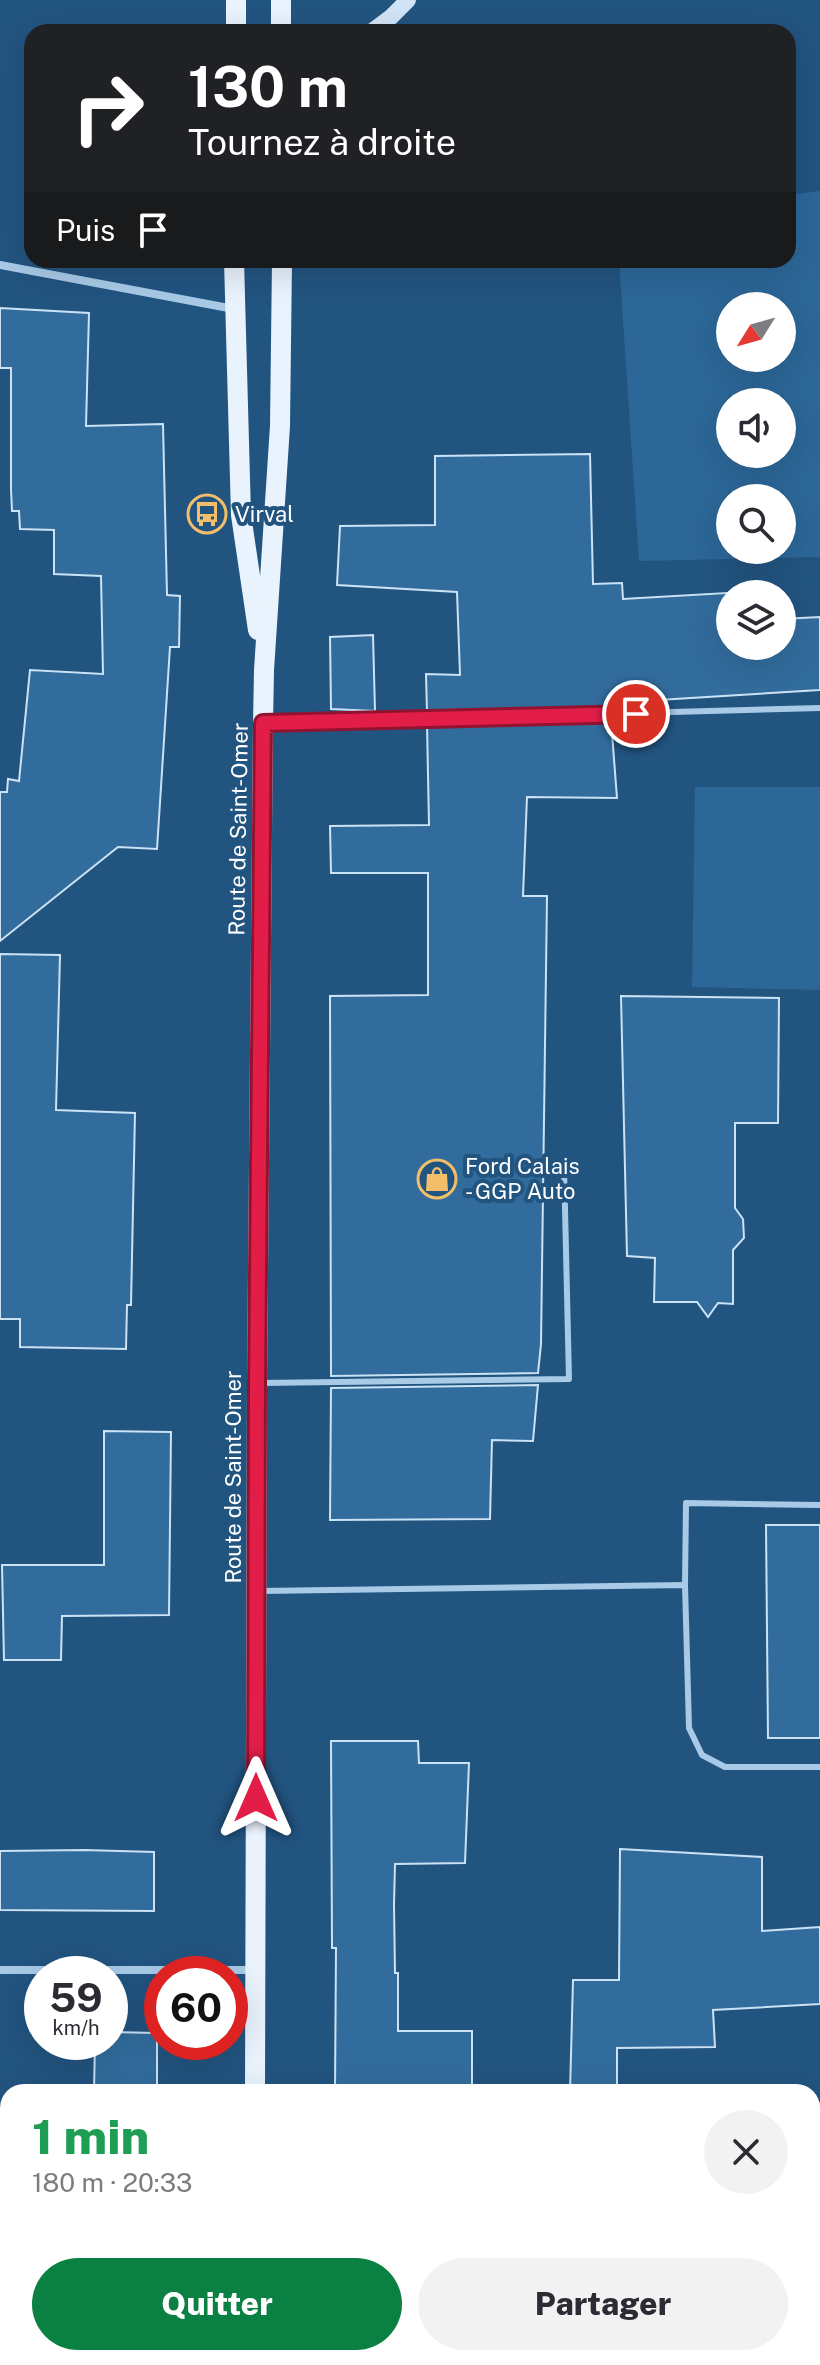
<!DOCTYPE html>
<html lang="fr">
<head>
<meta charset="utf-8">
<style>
	body { margin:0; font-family:"Public Sans",sans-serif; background:#f2f2f3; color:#2b2b33; height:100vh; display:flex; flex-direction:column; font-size:30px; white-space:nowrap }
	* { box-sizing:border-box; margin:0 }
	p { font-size:26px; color:#7c7c81 }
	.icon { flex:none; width:44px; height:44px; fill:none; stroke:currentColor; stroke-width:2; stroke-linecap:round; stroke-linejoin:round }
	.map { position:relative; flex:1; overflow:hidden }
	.details { position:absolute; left:0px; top:2084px; width:820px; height:282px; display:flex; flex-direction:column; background:#fff; border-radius:24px 24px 0 0; box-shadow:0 8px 32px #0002 }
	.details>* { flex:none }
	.hud { position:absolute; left:24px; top:24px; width:772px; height:244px; border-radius:24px; box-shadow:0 8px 32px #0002; background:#202124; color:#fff; overflow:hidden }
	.needle { width:52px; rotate:233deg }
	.fabs { position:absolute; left:716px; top:292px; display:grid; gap:16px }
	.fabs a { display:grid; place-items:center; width:80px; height:80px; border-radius:50%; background:#fff; box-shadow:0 8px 32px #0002; font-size:40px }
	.speed { position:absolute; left:24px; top:1956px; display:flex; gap:16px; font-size:40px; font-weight:700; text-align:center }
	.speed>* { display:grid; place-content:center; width:104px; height:104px; border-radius:50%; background:#fff; box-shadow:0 8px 32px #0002; line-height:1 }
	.speed small { font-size:20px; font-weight:400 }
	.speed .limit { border:12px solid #d22; background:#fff; color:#111 }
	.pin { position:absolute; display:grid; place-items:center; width:68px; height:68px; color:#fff; margin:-34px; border:4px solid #fff; border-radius:50%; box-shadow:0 2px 8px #0007 }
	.me { position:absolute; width:88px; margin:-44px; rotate:0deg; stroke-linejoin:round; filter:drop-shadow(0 0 6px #0008) }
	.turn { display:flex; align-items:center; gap:28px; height:168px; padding:0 32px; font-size:36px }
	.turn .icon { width:104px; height:104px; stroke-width:2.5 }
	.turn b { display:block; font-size:56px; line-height:68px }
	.then { display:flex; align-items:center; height:76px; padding:0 32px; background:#0003; gap:16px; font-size:30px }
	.round { display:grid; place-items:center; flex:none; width:84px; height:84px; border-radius:42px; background:#f2f2f3 }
	.head { display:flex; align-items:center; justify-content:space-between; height:136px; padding:0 32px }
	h1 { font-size:48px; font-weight:800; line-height:60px; color:#1e9e55 }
	.button { display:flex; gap:16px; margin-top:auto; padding:16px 32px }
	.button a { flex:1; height:92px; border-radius:48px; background:#0b8043; color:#fff; font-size:32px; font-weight:800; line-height:92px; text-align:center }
	.button a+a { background:#f2f2f3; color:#2b2b33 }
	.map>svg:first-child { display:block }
	.green { fill:#2c6798; fill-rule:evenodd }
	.building { fill:#326c9d; stroke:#cbe2f5; stroke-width:2 }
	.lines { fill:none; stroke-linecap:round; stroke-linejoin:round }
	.lane { stroke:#a8cae7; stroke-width:6 }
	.street { stroke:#a8cae7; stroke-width:8 }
	.secondary { stroke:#d2e5f6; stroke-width:16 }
	.primary { stroke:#e9f3fd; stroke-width:20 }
	.route-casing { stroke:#92132f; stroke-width:20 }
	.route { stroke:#e11d48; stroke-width:14 }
	.labels { text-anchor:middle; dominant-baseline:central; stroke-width:8; stroke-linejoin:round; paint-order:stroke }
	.poi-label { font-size:22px; fill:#fff; stroke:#225480; text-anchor:start }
	.street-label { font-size:22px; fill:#fff; stroke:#225480 }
</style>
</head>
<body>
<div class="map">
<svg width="820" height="2365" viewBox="0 0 820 2365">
	<rect width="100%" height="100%" fill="#225480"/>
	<g class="green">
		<path d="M820,191V557L639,561L619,260H788V195ZM730,306H782V358H730ZM730,402H782V454H730ZM730,498H782V550H730Z"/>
		<path d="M695,787H820V990L692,987Z"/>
	</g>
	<g class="building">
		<path d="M0,308L89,313L86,426L163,424L167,595L180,596L179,647H170L157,849L118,847L0,941V792H7L8,779L19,781L30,670L103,674L101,576L54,574V530L20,529L19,511H12L11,489V368H0Z"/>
		<path d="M590,454L593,584L622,583L623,599L744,592V594H730V646H782V619L820,617V690L610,703L611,708L427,713L426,674L460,675L457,592L337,585L340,526L435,525V456Z"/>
		<path d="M373,635L375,711L331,709L330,637Z"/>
		<path d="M611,720L617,798L527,797L523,896H547L541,1344L538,1373L331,1376L330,996L428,995V873H331L330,826L429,825L427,725Z"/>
		<path d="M0,954L60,955L56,1110L135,1113L131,1305H127L126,1349L20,1347V1319H0Z"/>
		<path d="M621,996L779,998L778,1123H735V1208L743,1219L744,1238L733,1250V1304L718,1303L708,1317L697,1302H654L655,1258L627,1256Z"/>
		<path d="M538,1385L533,1441L492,1440L490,1519L330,1520L331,1388Z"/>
		<path d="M104,1431L171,1432L169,1615L62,1616L61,1660H4L2,1565H104Z"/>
		<path d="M766,1525H820V1738H768Z"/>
		<path d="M331,1741H418L419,1763H469L465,1863L395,1864L394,1905L395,1973H398V2031H472V2092H335L336,1948H332Z"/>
		<path d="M620,1849L762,1857V1931L820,1927V2004L713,2010L715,2047L617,2048V2092H570L573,1980H619Z"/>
		<path d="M84,1850L154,1852V1911L0,1910V1851Z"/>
		<path d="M110,2032L157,2033V2092H94L95,2042H110Z"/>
	</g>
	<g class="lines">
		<g class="lane">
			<path d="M267,723L820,708"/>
			<path d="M260,1383L569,1379L564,1166"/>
			<path d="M685,1585L686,1503L820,1505"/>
			<path d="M260,1591L685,1585L689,1728L702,1755L725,1767H820"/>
		</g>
		<g class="street">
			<path d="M0,265L234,309"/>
			<path d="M0,1970H255"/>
			<path d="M812,2106H820"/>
		</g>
		<path class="secondary" d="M371,32L391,17L408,0"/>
		<g class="primary">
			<path d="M281,0V32"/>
			<path d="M236,32V0"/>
			<path d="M234,260L241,515L258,630"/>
			<path d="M255,2092L257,1383L263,723L264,670L280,426L282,260"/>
			<path d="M255,2365V2358"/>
		</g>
	</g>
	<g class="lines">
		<defs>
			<path id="route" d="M256,1798L257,1383L263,723L636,714"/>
		</defs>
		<use href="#route" class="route-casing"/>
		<use href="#route" class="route"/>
	</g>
	<defs>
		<symbol id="bus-ring" viewBox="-11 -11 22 22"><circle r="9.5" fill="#225480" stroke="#f3be6a" stroke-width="1.5"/><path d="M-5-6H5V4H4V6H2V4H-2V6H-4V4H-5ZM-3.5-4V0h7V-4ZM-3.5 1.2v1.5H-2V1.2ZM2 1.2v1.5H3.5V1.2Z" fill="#f3be6a"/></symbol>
		<symbol id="shop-ring" viewBox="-11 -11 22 22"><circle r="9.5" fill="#225480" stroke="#f3be6a" stroke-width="1.5"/><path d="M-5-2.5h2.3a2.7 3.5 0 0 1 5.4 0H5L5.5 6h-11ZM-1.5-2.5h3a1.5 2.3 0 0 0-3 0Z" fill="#f3be6a"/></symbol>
	</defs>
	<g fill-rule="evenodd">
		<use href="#bus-ring" x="185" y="492" width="44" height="44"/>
		<use href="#shop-ring" x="415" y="1157" width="44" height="44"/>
	</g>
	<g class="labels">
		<g class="poi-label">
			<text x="235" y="514">Virval</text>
			<text x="465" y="1166">Ford Calais<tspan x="465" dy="25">- GGP Auto</tspan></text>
		</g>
		<g class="street-label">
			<text transform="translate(238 829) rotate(-89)">Route de Saint-Omer</text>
			<text transform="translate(233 1477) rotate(-90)">Route de Saint-Omer</text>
		</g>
	</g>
</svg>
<div class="fabs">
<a><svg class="needle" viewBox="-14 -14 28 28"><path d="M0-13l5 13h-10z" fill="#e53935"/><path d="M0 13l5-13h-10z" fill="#7c7c81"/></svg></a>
<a><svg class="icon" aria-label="sound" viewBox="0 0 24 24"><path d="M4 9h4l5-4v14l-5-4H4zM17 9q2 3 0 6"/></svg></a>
<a><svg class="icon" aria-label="search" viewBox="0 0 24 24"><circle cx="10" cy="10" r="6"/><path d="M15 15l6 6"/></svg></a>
<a><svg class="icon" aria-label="layers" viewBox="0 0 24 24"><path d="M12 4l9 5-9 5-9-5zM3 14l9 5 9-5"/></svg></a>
</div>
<div class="speed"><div>59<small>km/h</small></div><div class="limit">60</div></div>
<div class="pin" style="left:636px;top:714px;background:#d93025"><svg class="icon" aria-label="arrive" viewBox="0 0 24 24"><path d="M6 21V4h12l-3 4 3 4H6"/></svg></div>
<svg class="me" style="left:256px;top:1798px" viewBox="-20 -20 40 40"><path d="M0-17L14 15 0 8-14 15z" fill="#e11d48" stroke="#fff" stroke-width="4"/></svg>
<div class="hud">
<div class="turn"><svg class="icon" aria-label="right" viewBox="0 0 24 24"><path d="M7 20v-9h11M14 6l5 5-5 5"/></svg><div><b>130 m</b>Tournez à droite</div></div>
<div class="then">Puis<svg class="icon" aria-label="arrive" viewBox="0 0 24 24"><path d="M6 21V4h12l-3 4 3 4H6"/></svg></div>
</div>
<section class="details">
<div class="head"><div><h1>1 min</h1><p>180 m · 20:33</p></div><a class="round"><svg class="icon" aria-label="close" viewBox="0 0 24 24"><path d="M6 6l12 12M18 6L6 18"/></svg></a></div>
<div class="button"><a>Quitter</a><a>Partager</a></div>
</section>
</div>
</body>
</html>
